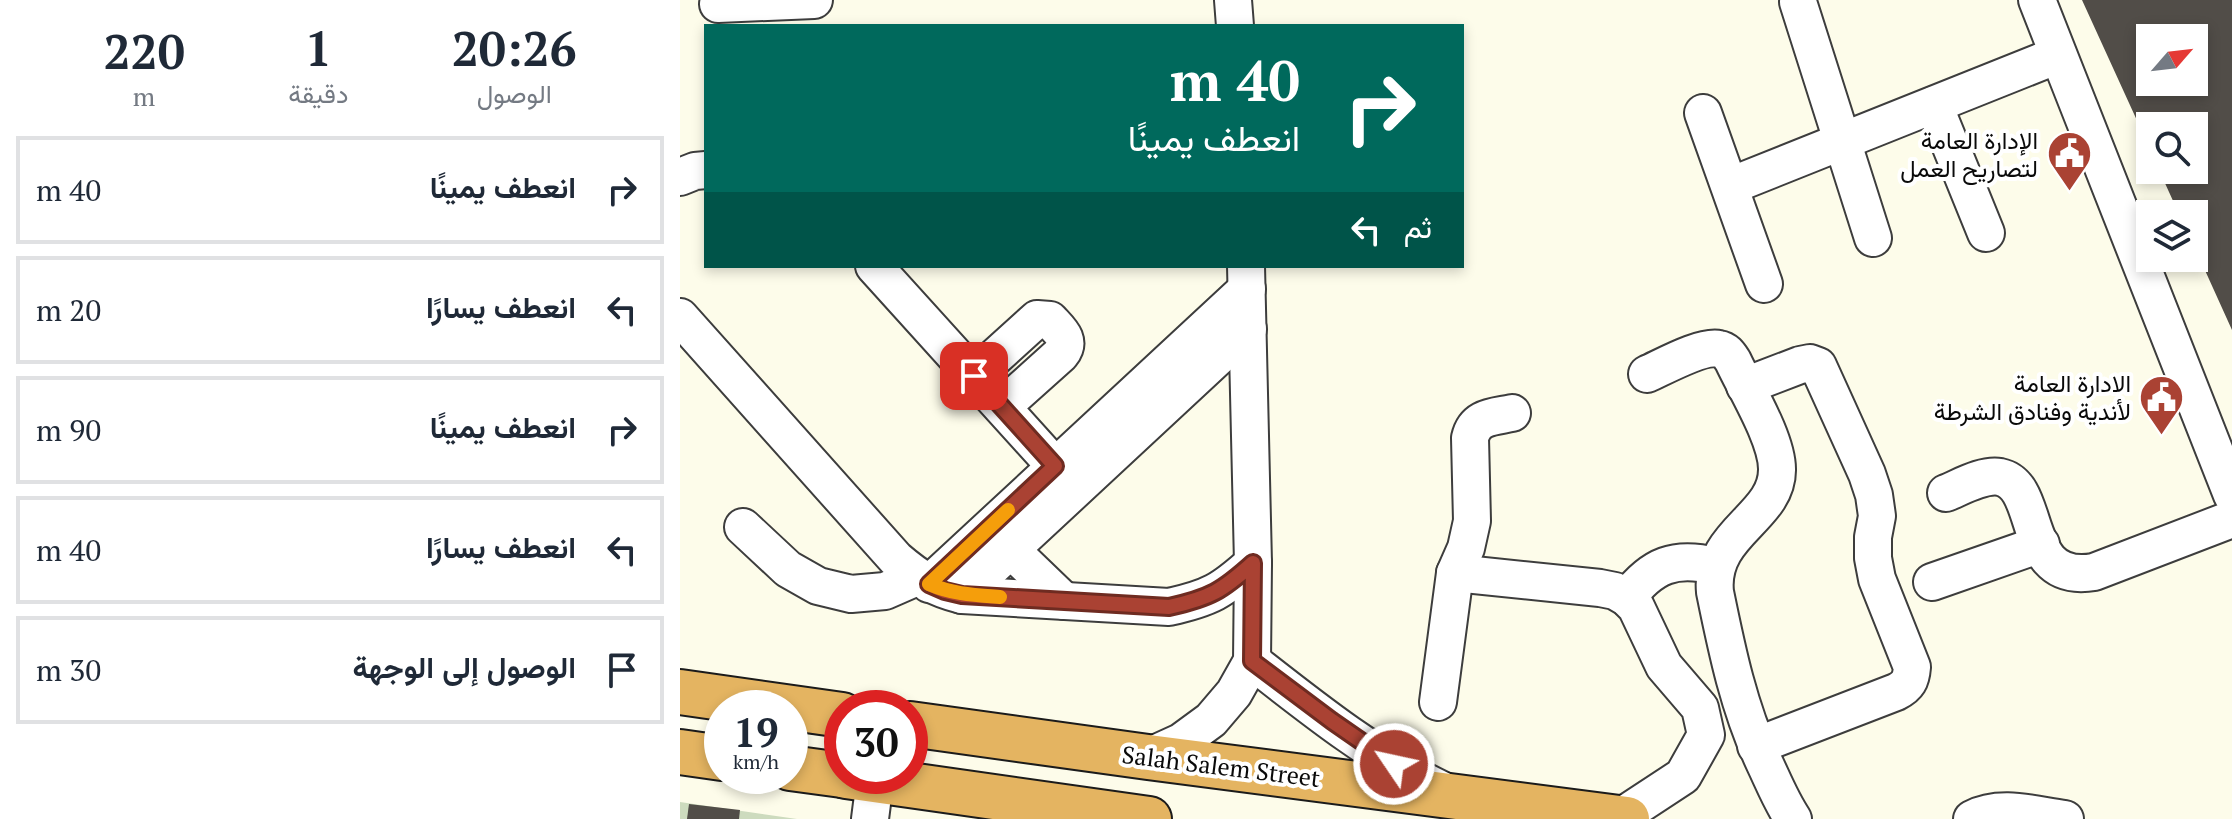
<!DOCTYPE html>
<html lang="ar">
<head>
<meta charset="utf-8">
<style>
	body { margin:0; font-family:"PT Serif",Vazirmatn,serif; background:#f2f2f3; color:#1f2937; direction:rtl; height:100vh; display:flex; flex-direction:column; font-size:30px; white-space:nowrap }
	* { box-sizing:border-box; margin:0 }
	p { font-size:26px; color:#747a83 }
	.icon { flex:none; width:44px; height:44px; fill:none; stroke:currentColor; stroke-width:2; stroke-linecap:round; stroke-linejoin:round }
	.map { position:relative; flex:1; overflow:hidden; direction:ltr }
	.details { display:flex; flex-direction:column; background:#fff; width:680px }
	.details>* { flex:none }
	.hud { position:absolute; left:24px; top:24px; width:760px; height:244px; border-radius:0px; box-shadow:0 4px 12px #0003; direction:rtl; background:#00695c; color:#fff; overflow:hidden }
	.needle { width:52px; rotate:62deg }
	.controls { position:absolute; left:1456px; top:24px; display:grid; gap:16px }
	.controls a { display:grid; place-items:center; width:72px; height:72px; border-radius:0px; background:#fff; box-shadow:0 4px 12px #0003; font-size:40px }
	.speed { position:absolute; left:24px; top:690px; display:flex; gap:16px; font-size:40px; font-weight:700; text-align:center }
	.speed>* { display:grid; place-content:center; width:104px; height:104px; border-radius:50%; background:#fff; box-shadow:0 4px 12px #0003; line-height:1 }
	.speed small { font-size:20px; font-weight:400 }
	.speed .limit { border:12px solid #d22; background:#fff; color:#111 }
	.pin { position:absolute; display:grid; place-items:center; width:68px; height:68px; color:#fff; margin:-34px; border-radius:16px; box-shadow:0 4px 12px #0006 }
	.me { position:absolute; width:88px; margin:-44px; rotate:304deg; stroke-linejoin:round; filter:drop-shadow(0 0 6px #0008) }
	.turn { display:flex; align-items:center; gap:28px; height:168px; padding:0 32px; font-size:36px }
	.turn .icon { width:104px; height:104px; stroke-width:2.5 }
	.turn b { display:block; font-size:56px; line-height:68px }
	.then { display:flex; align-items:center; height:76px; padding:0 32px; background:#0003; gap:16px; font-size:30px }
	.eta { display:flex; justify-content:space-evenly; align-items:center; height:136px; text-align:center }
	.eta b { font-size:48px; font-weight:800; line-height:56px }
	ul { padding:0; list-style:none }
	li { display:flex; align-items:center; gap:24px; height:108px; margin:0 16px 12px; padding:0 16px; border:4px solid #e0e1e3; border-radius:0px }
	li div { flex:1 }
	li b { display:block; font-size:30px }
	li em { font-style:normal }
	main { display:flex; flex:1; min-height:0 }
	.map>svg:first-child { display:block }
	.cemetery { fill:#cddbbe }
	.building { fill:#514d48; fill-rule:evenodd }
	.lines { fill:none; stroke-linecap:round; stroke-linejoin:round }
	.minor-casing { stroke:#3d3d3d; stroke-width:40 }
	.highway-casing { stroke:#1b1b1b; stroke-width:48 }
	.minor { stroke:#fff; stroke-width:36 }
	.highway { stroke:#e4b461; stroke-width:44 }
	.route-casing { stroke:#6e2b21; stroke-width:20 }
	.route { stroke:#aa4233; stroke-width:14 }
	.slow { stroke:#f59e0b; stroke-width:14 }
	.labels { text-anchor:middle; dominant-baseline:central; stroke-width:8; stroke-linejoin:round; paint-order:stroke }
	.poi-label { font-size:24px; fill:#0a0a0a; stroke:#fff; text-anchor:end }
	.street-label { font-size:24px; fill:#0a0a0a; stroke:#fff }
</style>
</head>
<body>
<main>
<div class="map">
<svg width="1552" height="819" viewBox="0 0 1552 819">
	<rect width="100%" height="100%" fill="#fdfcea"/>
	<path class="cemetery" d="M0,802L117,819H0Z"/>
	<g class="building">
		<path d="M1402,0H1552V330L1514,246V214H1499L1479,170H1514V126H1470V149ZM1470,38H1514V82H1470Z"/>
		<path d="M9,804L60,810L59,819H7Z"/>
	</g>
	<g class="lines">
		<defs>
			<g id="minor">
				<path d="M553,0L555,26"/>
				<path d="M1357,0L1552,495"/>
				<path d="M1118,2L1193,238"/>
				<path d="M38,4L134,0"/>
				<path d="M1254,105L1306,233"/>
				<path d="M1023,113L1084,284"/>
				<path d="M0,177L15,171L26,170"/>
				<path d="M1050,186L1378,55"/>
				<path d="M194,266L375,466"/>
				<path d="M0,317L216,559C238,578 254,588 282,595L489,607C530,598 542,591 573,563"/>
				<path d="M967,374C983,367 1022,345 1039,349C1046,350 1049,355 1053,361C1066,389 1097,439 1097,469C1098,518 1029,532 1035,592C1047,651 1059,709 1085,764C1094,783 1101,801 1113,819"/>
				<path d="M294,376L357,319L370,320C380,331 392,340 381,354L322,407"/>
				<path d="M1065,386L1120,365L1130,363L1138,366L1187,474L1194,495L1197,516L1193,537V558L1197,579L1232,667C1231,680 1228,686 1216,692L1076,746"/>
				<path d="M1266,493C1281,487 1303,474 1320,477C1364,486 1338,585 1414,572L1552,519"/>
				<path d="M63,527L108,569L138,586L171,594L205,591L237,577"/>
				<path d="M331,550L384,601"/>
				<path d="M775,573L920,588L935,591L947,598L956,607L984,666L1020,708L1026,735L1003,776L939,818"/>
				<path d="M1252,582L1361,544"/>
				<path d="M249,584L567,289"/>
				<path d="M282,595L568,329"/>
				<path d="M947,598C972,565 995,556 1035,566"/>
				<path d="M572,661C632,708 693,757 762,790"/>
				<path d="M758,702L775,573L786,548L792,521L790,438C795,416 813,417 832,413"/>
				<path d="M468,757L501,742L531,720L554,693L572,661L573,563L566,266"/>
				<path d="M190,819L195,780"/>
				<path d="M1292,819C1321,804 1354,815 1385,819"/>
			</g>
			<g id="highway">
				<path d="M0,692L162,715"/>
				<path d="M230,724L468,757L947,819"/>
				<path d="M0,752L42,758"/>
				<path d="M110,768L162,775"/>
				<path d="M166,776L469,819"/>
			</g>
		</defs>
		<use href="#minor" class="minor-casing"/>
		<use href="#highway" class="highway-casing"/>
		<use href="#minor" class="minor"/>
		<use href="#highway" class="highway"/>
	</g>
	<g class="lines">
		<defs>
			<path id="route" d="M294,376L375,466L249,584L265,591L282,595L489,607C530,598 542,591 573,563L572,661L652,721L714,764"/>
		</defs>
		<use href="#route" class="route-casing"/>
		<use href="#route" class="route"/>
		<path class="slow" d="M320,597C294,595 272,594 249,584L328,510"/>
	</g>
	<defs>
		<symbol id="civic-pin" viewBox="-11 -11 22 30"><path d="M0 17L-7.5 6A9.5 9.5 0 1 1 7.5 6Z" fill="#aa4233" stroke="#fff"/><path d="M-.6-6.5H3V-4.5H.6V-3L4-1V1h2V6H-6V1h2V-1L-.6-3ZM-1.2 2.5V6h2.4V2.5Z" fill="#fff"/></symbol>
	</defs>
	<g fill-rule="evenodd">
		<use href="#civic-pin" x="1364" y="128" width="51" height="69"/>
		<use href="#civic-pin" x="1456" y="372" width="51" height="69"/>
	</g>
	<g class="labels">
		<g class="poi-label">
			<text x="1358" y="140">الإدارة العامة<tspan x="1358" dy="28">لتصاريح العمل</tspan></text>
			<text x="1451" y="383">الادارة العامة<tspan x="1451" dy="28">لأندية وفنادق الشرطة</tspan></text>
		</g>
		<g class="street-label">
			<text transform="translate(541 766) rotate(7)">Salah Salem Street</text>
		</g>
	</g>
</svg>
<div class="controls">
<a><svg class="needle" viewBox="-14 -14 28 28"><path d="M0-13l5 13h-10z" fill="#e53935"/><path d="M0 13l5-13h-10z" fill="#747a83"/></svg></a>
<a><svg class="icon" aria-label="search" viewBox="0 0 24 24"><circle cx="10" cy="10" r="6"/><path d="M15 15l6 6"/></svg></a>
<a><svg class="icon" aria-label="layers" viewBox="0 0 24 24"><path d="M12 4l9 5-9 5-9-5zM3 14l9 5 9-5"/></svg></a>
</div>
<div class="speed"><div>19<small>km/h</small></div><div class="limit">30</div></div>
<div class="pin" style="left:294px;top:376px;background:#d93025"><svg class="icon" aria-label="arrive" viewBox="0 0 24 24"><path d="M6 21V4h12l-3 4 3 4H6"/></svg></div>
<svg class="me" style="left:714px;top:764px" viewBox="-20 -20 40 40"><circle r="17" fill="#aa4233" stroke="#fff" stroke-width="3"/><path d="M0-11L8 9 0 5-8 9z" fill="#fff"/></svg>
<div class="hud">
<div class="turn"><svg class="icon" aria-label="right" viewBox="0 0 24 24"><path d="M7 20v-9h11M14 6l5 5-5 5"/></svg><div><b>40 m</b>انعطف يمينًا</div></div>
<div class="then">ثم<svg class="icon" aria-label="left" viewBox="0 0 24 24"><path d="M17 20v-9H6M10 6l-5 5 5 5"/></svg></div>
</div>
</div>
<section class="details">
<div class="eta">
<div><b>20:26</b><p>الوصول</p></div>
<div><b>1</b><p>دقيقة</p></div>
<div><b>220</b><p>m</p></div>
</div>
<ul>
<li><svg class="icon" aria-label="right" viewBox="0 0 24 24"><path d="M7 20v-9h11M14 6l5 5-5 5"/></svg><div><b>انعطف يمينًا</b></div><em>40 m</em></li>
<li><svg class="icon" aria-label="left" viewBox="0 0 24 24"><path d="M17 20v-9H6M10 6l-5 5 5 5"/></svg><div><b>انعطف يسارًا</b></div><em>20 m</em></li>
<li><svg class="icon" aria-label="right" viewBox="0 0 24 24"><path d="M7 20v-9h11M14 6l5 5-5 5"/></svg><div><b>انعطف يمينًا</b></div><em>90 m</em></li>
<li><svg class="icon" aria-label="left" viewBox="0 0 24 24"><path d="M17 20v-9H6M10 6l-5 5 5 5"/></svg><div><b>انعطف يسارًا</b></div><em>40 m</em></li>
<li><svg class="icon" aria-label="arrive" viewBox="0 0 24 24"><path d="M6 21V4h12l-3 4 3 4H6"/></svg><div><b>الوصول إلى الوجهة</b></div><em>30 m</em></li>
</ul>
</section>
</main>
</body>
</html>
